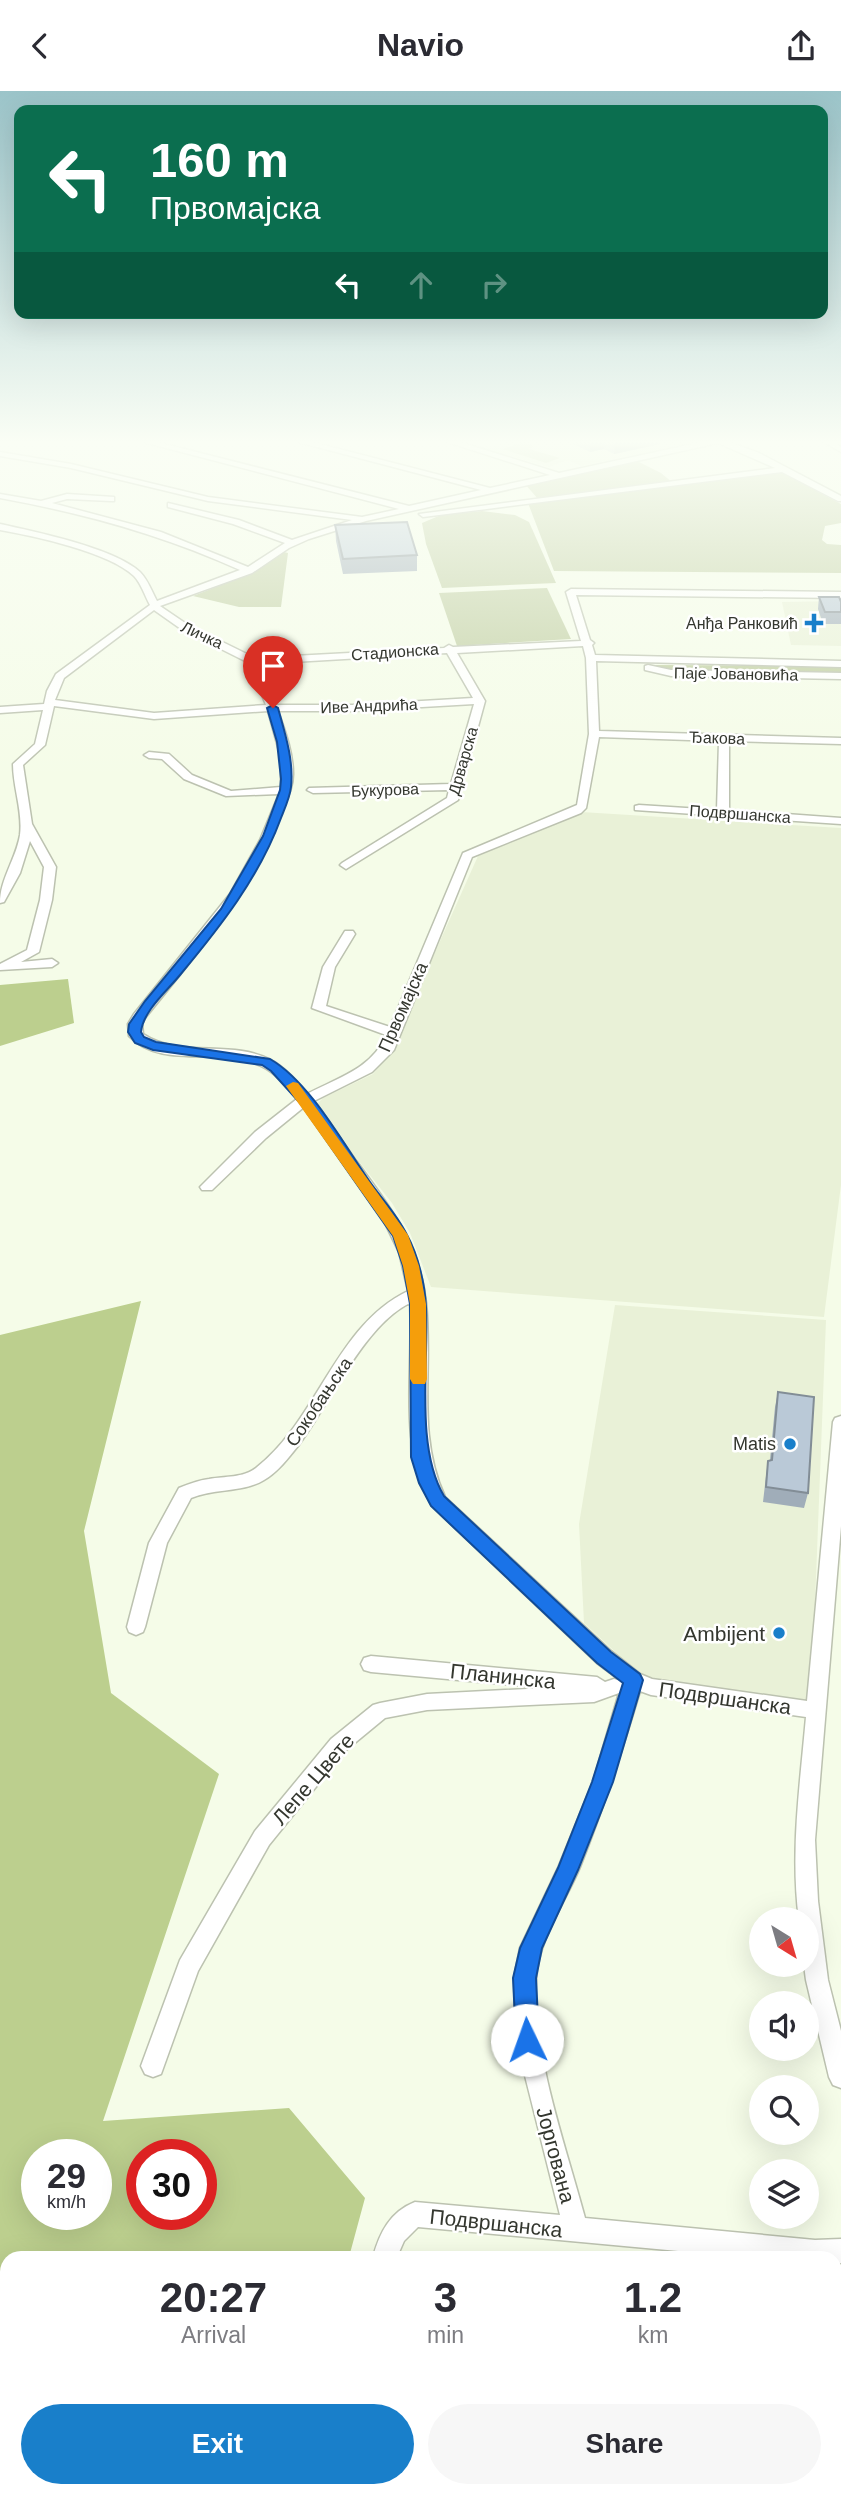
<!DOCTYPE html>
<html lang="en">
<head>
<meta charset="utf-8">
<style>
	body { margin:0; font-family:Helvetica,sans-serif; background:#f7f7f7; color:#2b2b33; height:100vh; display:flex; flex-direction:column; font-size:26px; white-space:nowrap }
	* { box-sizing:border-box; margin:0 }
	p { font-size:23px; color:#7c7c81 }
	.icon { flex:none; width:38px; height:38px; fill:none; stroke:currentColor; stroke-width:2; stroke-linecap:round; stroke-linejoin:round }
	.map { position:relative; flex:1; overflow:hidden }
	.details { position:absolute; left:0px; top:2160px; width:842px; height:247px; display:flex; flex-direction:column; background:#fff; border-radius:21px 21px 0 0; box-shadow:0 7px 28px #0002 }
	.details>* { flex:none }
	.top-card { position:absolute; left:14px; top:14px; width:814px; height:214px; border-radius:14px; box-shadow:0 7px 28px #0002; background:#0b6e4f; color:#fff; overflow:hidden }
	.needle { width:46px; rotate:143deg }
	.buttons { position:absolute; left:749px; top:1816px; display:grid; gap:14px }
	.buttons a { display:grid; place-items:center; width:70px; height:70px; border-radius:50%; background:#fff; box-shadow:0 7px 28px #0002; font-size:35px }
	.speed { position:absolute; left:21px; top:2048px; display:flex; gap:14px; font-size:35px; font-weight:700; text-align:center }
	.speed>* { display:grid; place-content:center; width:91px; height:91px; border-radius:50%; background:#fff; box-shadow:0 7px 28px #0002; line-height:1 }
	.speed small { font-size:18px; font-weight:400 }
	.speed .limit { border:10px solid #d22; background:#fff; color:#111 }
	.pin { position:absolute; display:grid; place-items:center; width:60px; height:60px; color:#fff; margin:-72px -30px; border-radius:50% 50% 50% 0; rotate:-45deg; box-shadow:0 0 7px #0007 }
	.pin .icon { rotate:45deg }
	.me { position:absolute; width:77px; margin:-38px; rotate:357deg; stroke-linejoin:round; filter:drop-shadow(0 0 5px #0008) }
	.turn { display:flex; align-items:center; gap:24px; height:147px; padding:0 21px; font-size:32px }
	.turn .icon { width:91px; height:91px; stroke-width:2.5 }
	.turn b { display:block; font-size:49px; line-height:60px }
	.lanes { display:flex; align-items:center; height:66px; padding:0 21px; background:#0003; justify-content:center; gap:35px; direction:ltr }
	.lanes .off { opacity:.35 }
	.eta { display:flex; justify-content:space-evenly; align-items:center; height:119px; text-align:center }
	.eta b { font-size:42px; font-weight:700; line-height:49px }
	.button { display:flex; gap:14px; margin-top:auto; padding:14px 21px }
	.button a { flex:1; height:80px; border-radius:42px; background:#197fca; color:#fff; font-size:28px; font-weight:700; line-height:80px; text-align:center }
	.button a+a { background:#f7f7f7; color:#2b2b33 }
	header { display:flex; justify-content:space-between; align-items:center; height:91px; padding:0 21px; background:#fff; font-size:32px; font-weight:700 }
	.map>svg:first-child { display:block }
	.built { fill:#e9f1d7 }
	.green { fill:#bfcda0 }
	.forest { fill:#bccf8e; fill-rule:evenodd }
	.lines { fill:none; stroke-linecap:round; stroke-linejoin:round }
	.minor-casing { stroke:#bcc2b0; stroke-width:3 }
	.minor { fill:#fff; fill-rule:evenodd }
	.wall { fill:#a0adb9 }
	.shaded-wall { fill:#828d96 }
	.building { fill:#bac9d7; stroke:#828d96; stroke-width:2 }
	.route { fill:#1a73e8; stroke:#114b97; stroke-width:2 }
	.slow { fill:#f59e0b }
	.poi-dot { fill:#197fca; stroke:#fff; stroke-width:2.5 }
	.labels { text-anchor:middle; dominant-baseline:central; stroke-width:5; stroke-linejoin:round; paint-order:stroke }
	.far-poi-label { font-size:16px; fill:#34372f; stroke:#fff; text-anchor:end }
	.far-street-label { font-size:16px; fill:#34372f; stroke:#fff }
	.street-label { font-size:18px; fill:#34372f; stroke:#fff }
	.poi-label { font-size:18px; fill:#34372f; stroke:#fff; text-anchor:end }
	.near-poi-label { font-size:21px; fill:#34372f; stroke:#fff; text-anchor:end }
	.near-street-label { font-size:21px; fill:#34372f; stroke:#fff }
</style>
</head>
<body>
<header><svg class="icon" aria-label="back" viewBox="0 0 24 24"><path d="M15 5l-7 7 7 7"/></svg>Navio<svg class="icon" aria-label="share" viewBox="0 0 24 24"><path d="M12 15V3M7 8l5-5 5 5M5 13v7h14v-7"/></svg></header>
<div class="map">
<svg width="841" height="2405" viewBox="0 0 841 2405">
	<rect width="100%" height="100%" fill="#f5fce8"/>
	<g class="built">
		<path d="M506,351H687L690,352L581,375L568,369L549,376L483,357Z"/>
		<path d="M841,510V555L791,554L782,511Z"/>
		<path d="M581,721L841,737V1094L824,1226L431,1196L410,1142L392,1112L315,1015L323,1007L373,983L390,962L478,765Z"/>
		<path d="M615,1214L826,1229L811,1616L650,1593L584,1532L579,1433Z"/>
	</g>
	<g class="green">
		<path d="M523,351L534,355L529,358L560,367L546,372L503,358Z"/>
		<path d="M637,370L661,382L673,392L538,408L525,393Z"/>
		<path d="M781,381L841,413V432L825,435L822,449L827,453L841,454V482L554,480L528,412Z"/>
		<path d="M482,420L515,424L529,431L556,492L442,497L426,453L422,432L441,424Z"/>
		<path d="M284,461L288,462L281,516H239L193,505L252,482Z"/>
		<path d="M547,497L571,548L457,555L439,502Z"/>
		<path d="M647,574L841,575V582L668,580Z"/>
	</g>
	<g class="forest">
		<path d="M68,888L74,932L0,955V894Z"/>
		<path d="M141,1210L84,1440L111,1602L219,1683L103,2030L289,2017L365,2107L349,2166H7V2399H160L159,2405H0V1244ZM37,2063H96V2123H37ZM142,2063H201V2123H142Z"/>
	</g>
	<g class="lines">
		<defs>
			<g id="minor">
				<path d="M143,351H157L409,415L481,399L298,351H312L490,397L550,384L447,351H460L559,382L702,351H729L759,362L841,405V410H838L782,381L423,426L419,423L775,377L718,352L366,430L309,448L289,457L252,482L160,515L188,534L255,567L444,557L449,554L453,556L581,550L566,501L571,498L841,501V507L576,504L590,549L594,552L592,554L595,564L841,570V576L596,570L599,640L841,647V653L729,650V719L841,727V733L635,719V715L639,714L717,719L719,650L599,646L586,717L581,722L472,766L394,959L372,981L314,1010C330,1031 344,1054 360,1075C393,1120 420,1154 426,1212C433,1278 416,1343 445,1406L611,1560L640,1583L652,1588L807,1610L833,1331L835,1327L841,1325V1435L815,1749L818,1810L828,1889L841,1940V1997L833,1994L829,1986L806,1889L804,1874H807V1829H799C790,1761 800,1694 806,1626L651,1604L640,1600C622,1660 603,1718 580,1776C565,1812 538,1848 536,1889C533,1966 565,2052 585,2127L815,2149L841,2148V2172L835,2173V2166H743L418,2136L404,2150L397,2166H373C380,2141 390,2121 415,2111L560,2124L516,1949L514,1887L520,1857L558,1777L593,1691L619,1602L594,1611L427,1619L385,1627L345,1660L269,1754L198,1880L161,1983L153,1986L145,1983L141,1975L180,1869L255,1740L331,1648L373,1614L380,1612L427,1603L546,1597L371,1581L364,1579L361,1573L364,1567L371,1565L597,1586L605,1591L614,1588L621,1590L597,1572L432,1415C397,1352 414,1280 410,1212C364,1234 329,1314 298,1355C288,1367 278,1381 264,1389C243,1402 215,1397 191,1407L167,1452L145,1536L143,1541L136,1544L129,1541L127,1536L149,1452L179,1397C189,1393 199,1389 209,1388C225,1385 243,1387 256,1377C318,1329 335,1235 408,1200L399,1161L383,1128L304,1016L266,1047L212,1099H202L200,1096L255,1041L297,1008C287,996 276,982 261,975C222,954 162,980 129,945L128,933L134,923L230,803L260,749L279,703L226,705L184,688L162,668L149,667L144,664L149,661L169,663L192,684L231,700L281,696V667L268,620L154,628L54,615L45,654L23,674L32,733L56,776L52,809L39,861L21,871L52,868L58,872L52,876L0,879V873L27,859L40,809L44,776L30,750L20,782L4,811L0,812C0,788 16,768 20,744C23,720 13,697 13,673L35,653L43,619L0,622V616L44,613L47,600L56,583L150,514C145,505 141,492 134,485C109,461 34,445 0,439V433C36,441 114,457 140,481C148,489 152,501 157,510L240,479C163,444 83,422 0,407V403L41,410L67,403L114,406V410H111L67,408L52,412L161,441L248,476L285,452L233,433L168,416V412L239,429L292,449L352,429L208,410L71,377L0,365V361L71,373L208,406L362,426L399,418ZM154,519L181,538L249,572L266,614L154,622L55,609L64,587ZM583,555L586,567L589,643L577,714L463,762L390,936L326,915L335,876L355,843L353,840H345L323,876L312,917L386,944C372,978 337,987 307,1003C297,990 286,977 271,969C231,948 181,968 143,943L142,933L145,927C197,862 251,802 281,723C286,709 293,698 293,683C293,661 285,640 278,620H353L474,613L451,693L309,697L307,699L313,702L449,699L447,707L342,772L340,774L346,778L458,709L485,610L457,562ZM447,562L473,607L353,614H276L259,573Z"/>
				<path d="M824,351H834L841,356V361Z"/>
				<path d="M648,574L671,579L841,582V588L671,585L645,579V575Z"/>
				<path d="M835,2266L841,2267V2293L835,2292Z"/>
			</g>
		</defs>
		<use href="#minor" class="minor-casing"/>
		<use href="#minor" class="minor"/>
	</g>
	<g class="wall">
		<path d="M573,351H660V353L614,363L604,358L590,361L573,353Z"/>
		<path d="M335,434L417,464V480L343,483L336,450Z"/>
		<path d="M819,506L841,521V533H823L818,518Z"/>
		<path d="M778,1301L808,1402L804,1417L763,1411L766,1385L768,1370L770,1369L775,1316Z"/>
	</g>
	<g class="shaded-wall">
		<path d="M590,351H604V358L590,361Z"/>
		<path d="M615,351H660V353L614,363Z"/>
	</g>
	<g class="building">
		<path d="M407,431L417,464L343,468L335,434Z"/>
		<path d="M819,506H839L841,511V521H825Z"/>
		<path d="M778,1301L814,1306L808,1402L766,1396L768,1370L772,1369Z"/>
	</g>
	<linearGradient id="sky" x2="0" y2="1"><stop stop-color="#9bc4c9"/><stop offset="0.51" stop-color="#fafef5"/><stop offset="1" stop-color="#fafef5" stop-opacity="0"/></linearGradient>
	<rect width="841" height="688" fill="url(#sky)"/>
	<path class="route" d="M273,614L278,617C285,642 294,670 291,696C290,706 285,717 281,727C259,787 220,836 180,884C167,900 143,920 141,941L144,946L156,951L270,968C310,991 344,1054 370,1091C382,1108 398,1125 407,1144C418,1164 425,1193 426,1216C429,1273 415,1356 444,1405L611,1561L640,1583L643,1589L613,1691L578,1779L542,1857L536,1887L539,1949L536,1957L527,1960L519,1957L516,1949L513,1887L520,1857L558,1777L592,1691L623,1592L597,1572L431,1415L419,1392L411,1366L410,1213L403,1175L393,1145L300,1012L271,980L262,974L153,959L135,952L128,941L129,933L145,910L221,818L263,745L280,699L281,688L277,651L267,617Z"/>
	<path class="slow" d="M293,991L298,992L408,1144L419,1175L426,1213L427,1288L425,1293H413L410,1288V1213L403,1175L393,1145L286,995Z"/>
	<g class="poi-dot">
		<path d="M810.5 521.5h7v7h7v7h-7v7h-7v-7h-7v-7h7z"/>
		<circle cx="790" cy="1353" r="7"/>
		<circle cx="779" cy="1542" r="7"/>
	</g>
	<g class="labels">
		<g class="far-poi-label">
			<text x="798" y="532">Анђа Ранковић</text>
		</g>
		<g class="far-street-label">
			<text transform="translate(202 544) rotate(25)">Личка</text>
			<text transform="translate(395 561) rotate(-4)">Стадионска</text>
			<text transform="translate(736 583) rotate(1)">Паје Јовановића</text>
			<text transform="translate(369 615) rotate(-2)">Иве Андрића</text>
			<text transform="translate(717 647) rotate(2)">Ђакова</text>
			<text transform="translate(463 670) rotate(-74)">Дрварска</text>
			<text transform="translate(385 699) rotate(-2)">Букурова</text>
			<text transform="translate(740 723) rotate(4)">Подвршанска</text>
		</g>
		<g class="street-label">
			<text transform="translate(403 916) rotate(-66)">Првомајска</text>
			<text transform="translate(319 1311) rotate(-56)">Сокобањска</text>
		</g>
		<g class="poi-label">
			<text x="776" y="1353">Matis</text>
		</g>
		<g class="near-poi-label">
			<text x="765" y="1542">Ambijent</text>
		</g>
		<g class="near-street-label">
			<text transform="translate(503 1585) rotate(6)">Планинска</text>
			<text transform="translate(725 1607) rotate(8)">Подвршанска</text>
			<text transform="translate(313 1688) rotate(-49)">Лепе Цвете</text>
			<text transform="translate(556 2064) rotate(75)">Јоргована</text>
			<text transform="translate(496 2132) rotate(6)">Подвршанска</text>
		</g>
	</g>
</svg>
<div class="buttons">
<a><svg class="needle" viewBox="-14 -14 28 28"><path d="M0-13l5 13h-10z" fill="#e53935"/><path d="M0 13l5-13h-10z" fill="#7c7c81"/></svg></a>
<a><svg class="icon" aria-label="sound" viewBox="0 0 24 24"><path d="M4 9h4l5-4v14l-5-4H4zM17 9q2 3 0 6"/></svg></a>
<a><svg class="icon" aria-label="search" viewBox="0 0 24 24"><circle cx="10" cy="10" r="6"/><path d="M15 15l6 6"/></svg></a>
<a><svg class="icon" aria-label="layers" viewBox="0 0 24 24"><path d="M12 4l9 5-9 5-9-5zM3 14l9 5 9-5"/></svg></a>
</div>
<div class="speed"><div>29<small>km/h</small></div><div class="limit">30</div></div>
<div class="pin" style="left:273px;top:617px;background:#d93025"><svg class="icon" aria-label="arrive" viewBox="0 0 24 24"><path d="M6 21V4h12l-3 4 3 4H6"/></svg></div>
<svg class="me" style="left:527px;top:1949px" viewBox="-20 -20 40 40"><circle r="19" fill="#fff"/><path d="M0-13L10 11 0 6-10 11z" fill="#1a73e8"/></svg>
<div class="top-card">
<div class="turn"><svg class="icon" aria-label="left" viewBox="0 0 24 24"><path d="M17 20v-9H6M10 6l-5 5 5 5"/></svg><div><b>160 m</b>Првомајска</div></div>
<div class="lanes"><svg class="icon" aria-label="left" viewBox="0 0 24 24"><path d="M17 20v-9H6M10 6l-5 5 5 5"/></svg><svg class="icon off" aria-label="ahead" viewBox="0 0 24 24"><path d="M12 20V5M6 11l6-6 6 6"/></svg><svg class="icon off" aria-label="right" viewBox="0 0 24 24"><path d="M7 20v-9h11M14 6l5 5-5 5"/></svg></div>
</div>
<section class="details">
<div class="eta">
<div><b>20:27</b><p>Arrival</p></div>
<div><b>3</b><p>min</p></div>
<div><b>1.2</b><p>km</p></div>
</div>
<div class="button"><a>Exit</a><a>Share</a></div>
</section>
</div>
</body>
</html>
